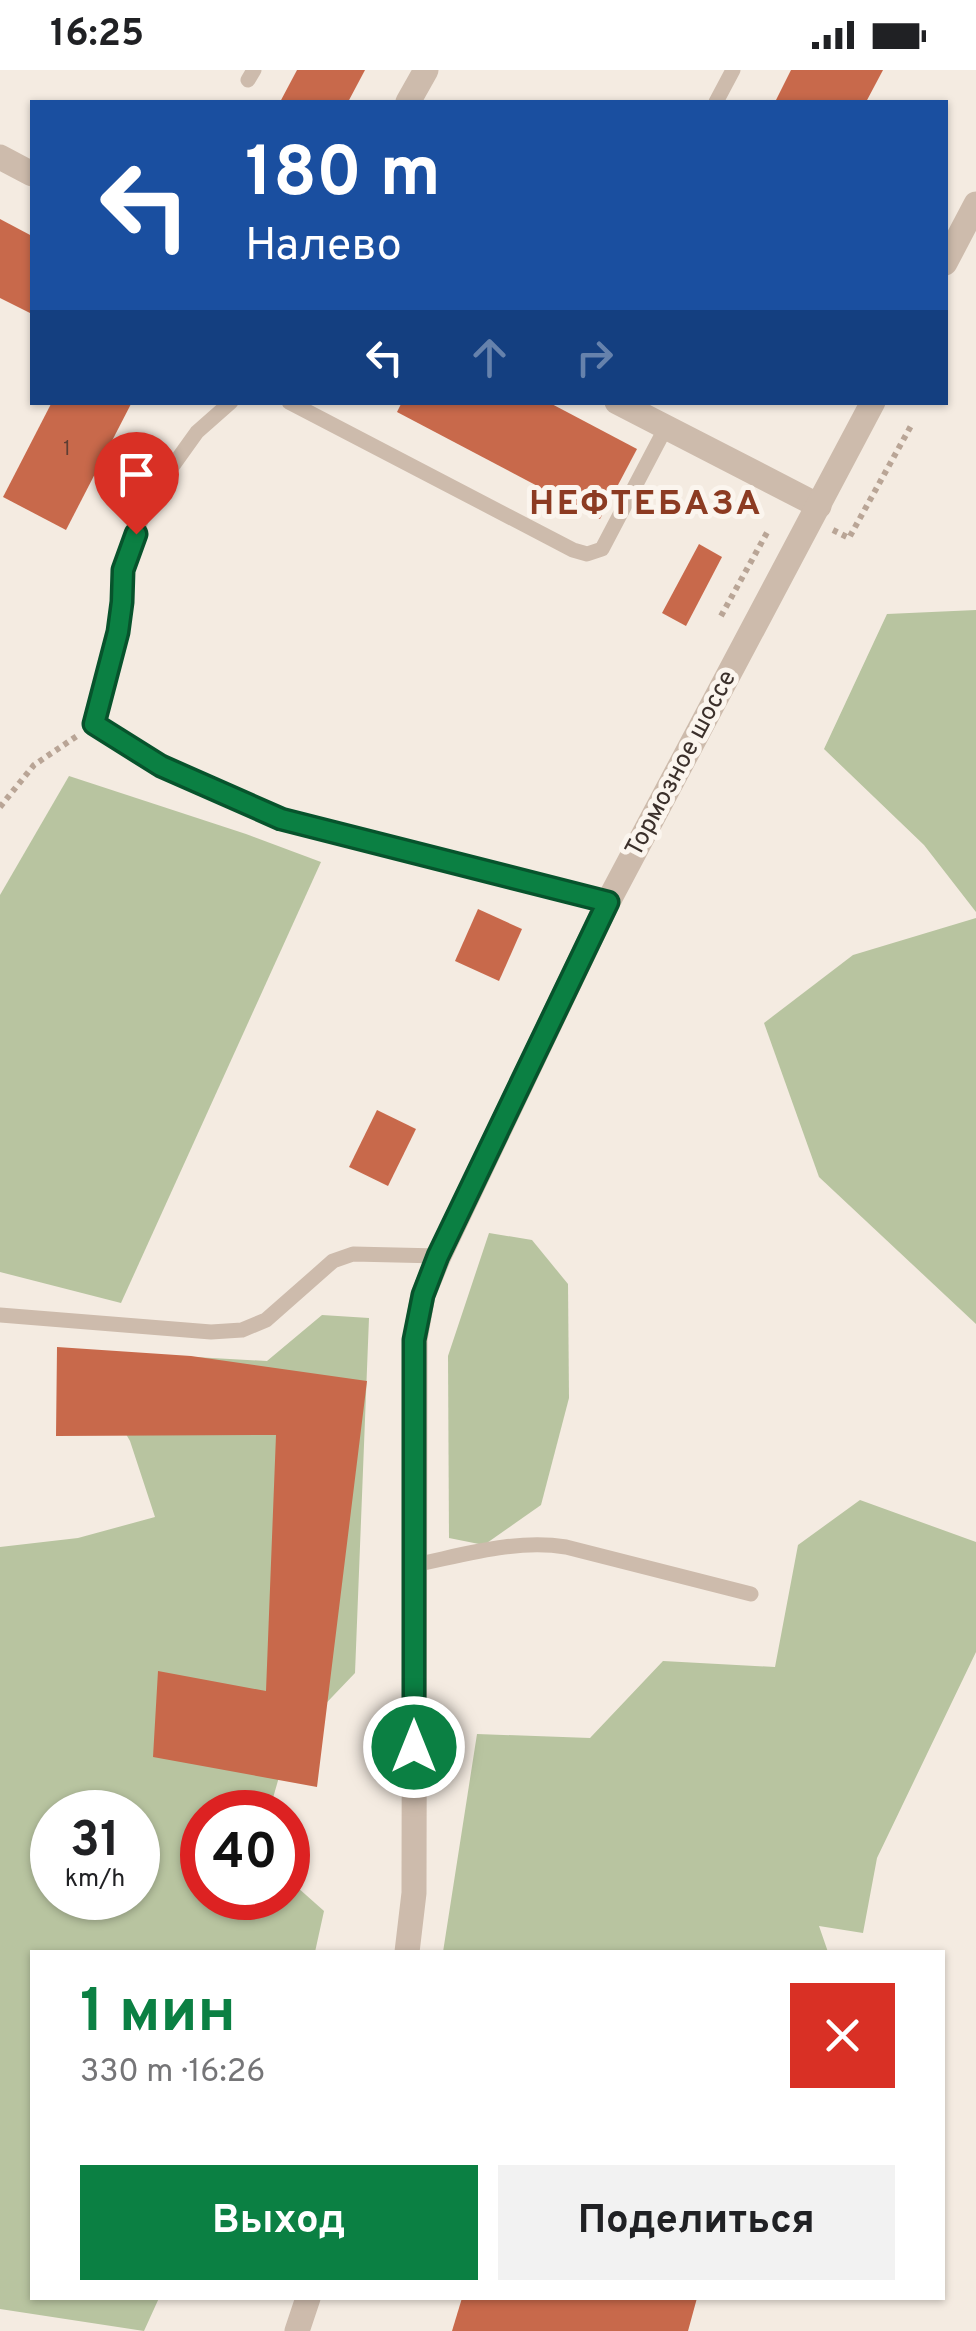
<!DOCTYPE html>
<html lang="ru">
<head>
<meta charset="utf-8">
<style>
	body { margin:0; font-family:Overpass,sans-serif; background:#f2f2f2; color:#202124; height:100vh; display:flex; flex-direction:column; font-size:38px; white-space:nowrap }
	* { box-sizing:border-box; margin:0 }
	p { font-size:32px; color:#757577 }
	.icon { flex:none; width:55px; height:55px; fill:none; stroke:currentColor; stroke-width:2; stroke-linecap:round; stroke-linejoin:round }
	.map { position:relative; flex:1; overflow:hidden }
	.panel { position:absolute; left:30px; top:1880px; width:915px; height:350px; display:flex; flex-direction:column; background:#fff; border-radius:0px; box-shadow:0 2px 8px #0004 }
	.panel>* { flex:none }
	.top-card { position:absolute; left:30px; top:30px; width:918px; height:305px; border-radius:0px; box-shadow:0 2px 8px #0004; background:#1a4fa0; color:#fff; overflow:hidden }
	.speed { position:absolute; left:30px; top:1720px; display:flex; gap:20px; font-size:50px; font-weight:700; text-align:center }
	.speed>* { display:grid; place-content:center; width:130px; height:130px; border-radius:50%; background:#fff; box-shadow:0 2px 8px #0004; line-height:1 }
	.speed small { font-size:25px; font-weight:400 }
	.speed .limit { border:15px solid #d22; background:#fff; color:#111 }
	.pin { position:absolute; display:grid; place-items:center; width:85px; height:85px; color:#fff; margin:-102px -42px; border-radius:50% 50% 50% 0; rotate:-45deg; box-shadow:0 0 10px #0007 }
	.pin .icon { rotate:45deg }
	.me { position:absolute; width:110px; margin:-55px; rotate:0deg; stroke-linejoin:round; filter:drop-shadow(0 0 8px #0008) }
	.turn { display:flex; align-items:center; gap:35px; height:210px; padding:0 50px; font-size:45px }
	.turn .icon { width:130px; height:130px; stroke-width:2.5 }
	.turn b { display:block; font-size:70px; line-height:85px }
	.lanes { display:flex; align-items:center; height:95px; padding:0 50px; background:#0003; justify-content:center; gap:50px; direction:ltr }
	.lanes .off { opacity:.35 }
	.round { display:grid; place-items:center; flex:none; width:105px; height:105px; border-radius:0px; background:#f2f2f2 }
	.head { display:flex; align-items:center; justify-content:space-between; height:170px; padding:0 50px }
	h1 { font-size:60px; font-weight:700; line-height:75px; color:#0b8043 }
	.action { display:flex; gap:20px; margin-top:auto; padding:20px 50px }
	.action a { flex:1; height:115px; border-radius:0px; background:#0b8043; color:#fff; font-size:40px; font-weight:700; line-height:115px; text-align:center }
	.action a+a { background:#f2f2f2; color:#202124 }
	.status { display:flex; justify-content:space-between; align-items:center; height:70px; padding:0 50px; background:#fff; direction:ltr }
	.status svg { height:28px; fill:currentColor }
	.map>svg:first-child { display:block }
	.green { fill:#b8c4a0; fill-rule:evenodd }
	.building { fill:#c8694b }
	.lines { fill:none; stroke-linecap:round; stroke-linejoin:round }
	.path { stroke:#b9a596; stroke-width:6; stroke-dasharray:5 5; stroke-linecap:butt }
	.service { stroke:#cdbbac; stroke-width:15 }
	.minor { stroke:#cdbbac; stroke-width:25 }
	.tertiary { stroke:#cdbbac; stroke-width:25 }
	.route-casing { stroke:#07532c; stroke-width:25 }
	.route { stroke:#0b8043; stroke-width:18 }
	.labels { text-anchor:middle; dominant-baseline:central; stroke-width:10; stroke-linejoin:round; paint-order:stroke }
	.number-label { font-size:20px; fill:#5e3e33 }
	.street-label { font-size:25px; fill:#3b302b; stroke:#fbf5ee }
	.district-label { font-size:35px; font-weight:bold; letter-spacing:2.5px; fill:#8c3b22; stroke:#fbf5ee }
</style>
</head>
<body>
<div class="status"><b>16:25</b><svg viewBox="0 0 49 12"><path d="M0 12V9h3v3zM5 12V6h3v6zM10 12V3h3v9zM15 12V0h3v12zM26 1h20v11H26zM47 4h2v5h-2z"/></svg></div>
<div class="map">
<svg width="976" height="2261" viewBox="0 0 976 2261">
	<rect width="100%" height="100%" fill="#f4ebe1"/>
	<g class="green">
		<path d="M976,540V842L924,775L824,679L887,544Z"/>
		<path d="M69,706L246,764L321,792L121,1233L0,1202V825Z"/>
		<path d="M976,848V1254L819,1107L764,953L853,885Z"/>
		<path d="M489,1163L532,1170L568,1214L569,1328L541,1435L484,1475L449,1468L448,1286Z"/>
		<path d="M322,1245L369,1248L355,1603L289,1672L269,1742H202V1828H288V1809L324,1841L315,1882H32V2228H159L144,2261L0,2239V1477L78,1468L155,1447L130,1371L98,1316L142,1284L267,1291ZM52,1742H138V1828H52Z"/>
		<path d="M860,1430L976,1472V1582L877,1788L863,1863L819,1856L828,1882H443L477,1664L590,1668L663,1591L775,1597L798,1475Z"/>
	</g>
	<g class="building">
		<path d="M297,0H365L348,32H280Z"/>
		<path d="M791,0H883L866,32H775Z"/>
		<path d="M0,149L32,166V244L0,228Z"/>
		<path d="M52,332H132L66,460L3,427Z"/>
		<path d="M402,332H548L637,379L600,449L397,342Z"/>
		<path d="M699,474L722,487L686,556L662,543Z"/>
		<path d="M478,839L522,859L499,911L455,891Z"/>
		<path d="M377,1040L416,1059L388,1116L349,1097Z"/>
		<path d="M57,1277L191,1286L367,1311L317,1717L153,1687L158,1601L266,1621L276,1365L56,1366Z"/>
		<path d="M462,2228H697L688,2261H452Z"/>
	</g>
	<g class="lines">
		<g class="path">
			<path d="M833,460L849,468L912,354"/>
			<path d="M721,546L769,459"/>
			<path d="M0,737L34,695L77,666"/>
		</g>
		<g class="service">
			<path d="M248,10L254,0"/>
			<path d="M716,32L733,0"/>
			<path d="M231,332L197,362L149,429L123,500L122,532L118,562L94,654L161,696L281,749L608,832"/>
			<path d="M289,332L573,480L587,484L602,479L665,359"/>
			<path d="M0,1245L211,1262L242,1260L266,1250L333,1191L353,1184L439,1186"/>
			<path d="M414,1495C464,1485 515,1469 566,1477L751,1524"/>
		</g>
		<g class="minor">
			<path d="M408,32L426,0"/>
			<path d="M0,87L32,104"/>
			<path d="M617,332L819,436"/>
		</g>
		<g class="tertiary">
			<path d="M945,193L976,134"/>
			<path d="M407,1882L414,1823L415,1269L423,1225L439,1186L608,832L873,332"/>
			<path d="M297,2261L308,2228"/>
		</g>
	</g>
	<g class="lines">
		<defs>
			<path id="route" d="M136,464L123,500L122,532L118,562L94,654L161,696L281,749L608,832L438,1186L423,1225L414,1270V1677"/>
		</defs>
		<use href="#route" class="route-casing"/>
		<use href="#route" class="route"/>
	</g>
	<g class="labels">
		<g class="number-label">
			<text x="67" y="380">1</text>
		</g>
		<g class="street-label">
			<text transform="translate(682 694) rotate(-62)">Тормозное шоссе</text>
		</g>
		<g class="district-label">
			<text x="646" y="435">НЕФТЕБАЗА</text>
		</g>
	</g>
</svg>
<div class="speed"><div>31<small>km/h</small></div><div class="limit">40</div></div>
<div class="pin" style="left:136px;top:464px;background:#d93025"><svg class="icon" aria-label="arrive" viewBox="0 0 24 24"><path d="M6 21V4h12l-3 4 3 4H6"/></svg></div>
<svg class="me" style="left:414px;top:1677px" viewBox="-20 -20 40 40"><circle r="17" fill="#0b8043" stroke="#fff" stroke-width="3"/><path d="M0-11L8 9 0 5-8 9z" fill="#fff"/></svg>
<div class="top-card">
<div class="turn"><svg class="icon" aria-label="left" viewBox="0 0 24 24"><path d="M17 20v-9H6M10 6l-5 5 5 5"/></svg><div><b>180 m</b>Налево</div></div>
<div class="lanes"><svg class="icon" aria-label="left" viewBox="0 0 24 24"><path d="M17 20v-9H6M10 6l-5 5 5 5"/></svg><svg class="icon off" aria-label="ahead" viewBox="0 0 24 24"><path d="M12 20V5M6 11l6-6 6 6"/></svg><svg class="icon off" aria-label="right" viewBox="0 0 24 24"><path d="M7 20v-9h11M14 6l5 5-5 5"/></svg></div>
</div>
<section class="panel">
<div class="head"><div><h1>1 мин</h1><p>330 m · 16:26</p></div><a class="round" style="background:#d93025;color:#fff"><svg class="icon" aria-label="close" viewBox="0 0 24 24"><path d="M6 6l12 12M18 6L6 18"/></svg></a></div>
<div class="action"><a>Выход</a><a>Поделиться</a></div>
</section>
</div>
</body>
</html>
